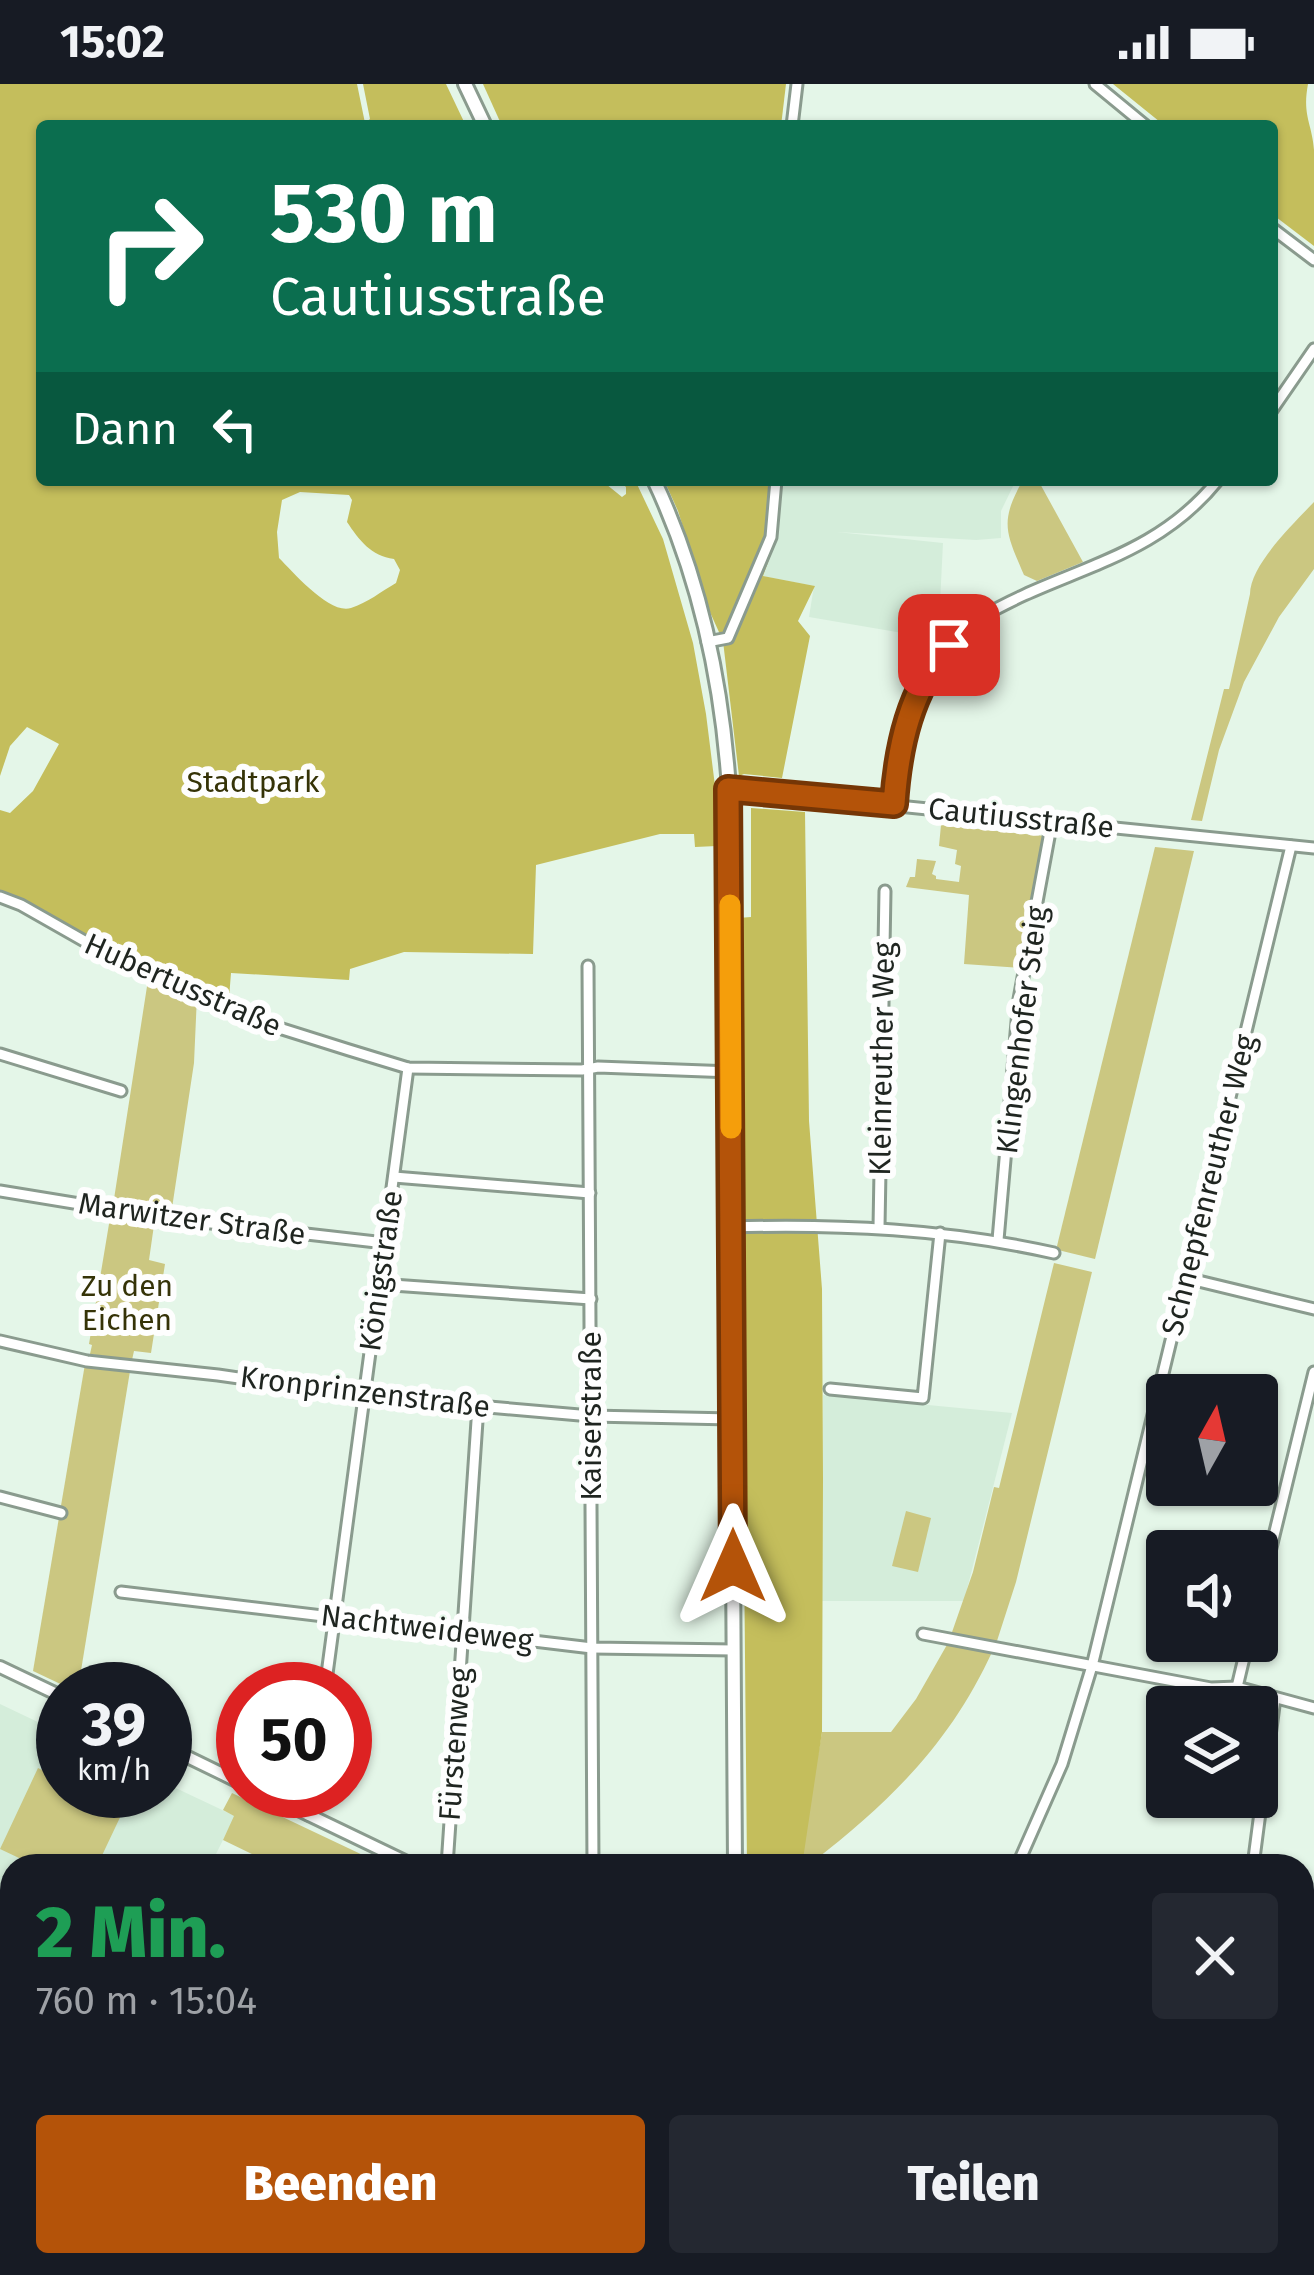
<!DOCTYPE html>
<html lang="de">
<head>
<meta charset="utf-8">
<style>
	body { margin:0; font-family:"Fira Sans",sans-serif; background:#242831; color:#f1f3f6; height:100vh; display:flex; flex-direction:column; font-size:45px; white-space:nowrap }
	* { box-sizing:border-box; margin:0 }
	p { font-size:39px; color:#9ea1a6 }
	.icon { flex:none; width:66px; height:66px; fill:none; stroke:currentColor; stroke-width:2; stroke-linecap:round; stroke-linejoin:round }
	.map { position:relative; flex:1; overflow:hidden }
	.details { position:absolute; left:0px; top:1770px; width:1314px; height:423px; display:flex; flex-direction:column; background:#171b24; border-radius:36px 36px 0 0; box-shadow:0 3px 9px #0004 }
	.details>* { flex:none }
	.banner { position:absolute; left:36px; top:36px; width:1242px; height:366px; border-radius:12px; box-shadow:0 3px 9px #0004; background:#0b6e4f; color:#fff; overflow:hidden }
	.needle { width:78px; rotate:8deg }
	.controls { position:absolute; left:1146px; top:1290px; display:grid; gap:24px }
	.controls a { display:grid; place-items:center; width:132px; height:132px; border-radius:12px; background:#171b24; box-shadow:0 3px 9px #0004; font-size:60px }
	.speed { position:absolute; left:36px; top:1578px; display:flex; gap:24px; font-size:60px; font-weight:700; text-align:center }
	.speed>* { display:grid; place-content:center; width:156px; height:156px; border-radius:50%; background:#171b24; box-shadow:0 3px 9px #0004; line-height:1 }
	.speed small { font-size:30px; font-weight:400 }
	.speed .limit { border:18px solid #d22; background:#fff; color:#111 }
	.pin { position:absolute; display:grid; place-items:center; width:102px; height:102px; color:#fff; margin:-51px; border-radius:24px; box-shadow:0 6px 18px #0006 }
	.me { position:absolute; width:132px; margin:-66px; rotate:0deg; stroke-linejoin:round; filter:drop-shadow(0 0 9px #0008) }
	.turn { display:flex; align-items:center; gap:42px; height:252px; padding:0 36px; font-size:54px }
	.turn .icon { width:156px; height:156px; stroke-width:2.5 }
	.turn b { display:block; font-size:84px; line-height:102px }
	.then { display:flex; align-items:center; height:114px; padding:0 36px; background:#0003; gap:24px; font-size:45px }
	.round { display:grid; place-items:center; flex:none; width:126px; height:126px; border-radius:12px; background:#242831 }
	.headline { display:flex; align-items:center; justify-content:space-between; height:204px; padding:0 36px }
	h1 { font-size:72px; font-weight:800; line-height:90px; color:#1e9e55 }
	.primary-button { display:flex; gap:24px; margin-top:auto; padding:24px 36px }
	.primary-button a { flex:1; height:138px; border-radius:12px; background:#b45309; color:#fff; font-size:48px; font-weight:800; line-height:138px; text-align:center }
	.primary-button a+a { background:#242831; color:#f1f3f6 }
	.status { display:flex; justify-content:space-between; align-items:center; height:84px; padding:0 60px; background:#171b24; direction:ltr }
	.status svg { height:33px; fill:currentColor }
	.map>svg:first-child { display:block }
	.built { fill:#d4edda }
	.green { fill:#cbc781 }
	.forest { fill:#c4be5c; fill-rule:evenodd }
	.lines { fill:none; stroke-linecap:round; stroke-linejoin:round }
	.minor-casing { stroke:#8a9b8e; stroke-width:15 }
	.tertiary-casing { stroke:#8a9b8e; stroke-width:16 }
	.secondary-casing { stroke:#8a9b8e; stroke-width:18 }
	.minor { stroke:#fff; stroke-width:9 }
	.tertiary { stroke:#fff; stroke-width:10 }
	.secondary { stroke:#fff; stroke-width:12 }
	.route-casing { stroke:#753606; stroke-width:30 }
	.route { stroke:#b45309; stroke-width:21 }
	.slow { stroke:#f59e0b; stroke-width:21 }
	.labels { text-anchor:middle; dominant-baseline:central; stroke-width:12; stroke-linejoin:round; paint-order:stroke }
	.park-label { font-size:30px; fill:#353307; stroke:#fefefe }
	.street-label { font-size:30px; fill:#1f2520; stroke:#fefefe }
</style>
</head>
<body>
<div class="status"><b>15:02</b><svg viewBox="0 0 49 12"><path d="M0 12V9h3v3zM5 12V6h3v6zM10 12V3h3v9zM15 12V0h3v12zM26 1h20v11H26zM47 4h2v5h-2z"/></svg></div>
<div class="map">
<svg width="1314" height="2191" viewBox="0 0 1314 2191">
	<rect width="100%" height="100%" fill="#e4f6e8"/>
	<g class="built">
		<path d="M782,396H1016L1001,427V454L976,456L837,448L943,459L939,539L932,548L920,552L809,533L814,502L762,492L778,444Z"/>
		<path d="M823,1311L1012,1329L964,1517H822Z"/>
		<path d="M0,1620L63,1650V1707H165V1699L235,1732L210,1782H12V2181H85L77,2191H0Z"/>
		<path d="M1302,1882L1314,1884V2082L1302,2080Z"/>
	</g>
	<g class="green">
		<path d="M1023,396H1038L1083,478L1037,497L1024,491C1006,449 999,438 1023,396Z"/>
		<path d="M1314,418V485L1279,533L1244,598L1219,666L1202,737L1191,736L1224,605H1229L1250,510C1250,481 1294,439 1314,418Z"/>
		<path d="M941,741L1045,752L1021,884L964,880L969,811L906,803L910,793H915L917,775L936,777L932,790L936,792V795L959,798L961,782L955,780L957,766L939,762Z"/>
		<path d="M1155,763L1194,767L1095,1175L1058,1166L1057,1162Z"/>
		<path d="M148,896L184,911L197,912L194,979L172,1124L114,1115Z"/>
		<path d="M110,1134L154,1141L149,1176L165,1180L151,1269L134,1267L132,1276L90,1270L92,1261L89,1260Z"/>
		<path d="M1054,1179L1092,1188L1016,1498L996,1560L951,1551L973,1488L994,1403L999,1404Z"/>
		<path d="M85,1280L130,1287L78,1605H71L33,1587Z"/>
		<path d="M906,1427L931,1434L918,1488L892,1482Z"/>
		<path d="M948,1559L993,1566C951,1658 892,1716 814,1777L852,1782H756L814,1693L822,1648H891L916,1615Z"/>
		<path d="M38,1684L52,1691L49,1698H52L55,1692L63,1696V1707L88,1717L92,1710L106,1717L104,1724L107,1725L110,1719L124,1725L97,1782H36L0,1765Z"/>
		<path d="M232,1709L386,1782H277L223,1756L234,1732L223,1726Z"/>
		<path d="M175,2181H355L347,2191H166Z"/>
	</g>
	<g class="forest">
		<path d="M0,0H357L365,39L370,35L363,0H446L466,42H42V396H601L622,413L626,410V403L619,396H635L663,455L693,559L706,630L715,702L717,762L695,763L694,750H660L536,781L533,870L404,868L350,885L349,896L231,889L229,914L108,865L83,853L18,813L0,807V726L10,729L33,707L59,660L27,643L10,662L0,692ZM300,408L349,411L352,416L347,438C359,456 371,472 394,475L400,486L396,499C382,507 367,519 351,524C330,531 294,489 279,474L277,448L282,416Z"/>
		<path d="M483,0H786L781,42H502Z"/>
		<path d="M1113,0H1308C1302,32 1312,39 1314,66C1314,98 1314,131 1314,162L1272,130V42H1165Z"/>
		<path d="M664,396H772L764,461L773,465L763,492L815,502L798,537L810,552L782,694L744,690L739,692L723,557L709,526L678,427Z"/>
		<path d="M751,724L805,728L809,1037L822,1205L823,1395L822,1648L802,1782H747L738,834L751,833Z"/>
	</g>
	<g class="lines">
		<defs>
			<g id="minor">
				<path d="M1095,0L1146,42"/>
				<path d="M792,42L797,0"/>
				<path d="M1272,144L1314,176"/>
				<path d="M1272,326L1314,265"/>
				<path d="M707,558L728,554L771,453L776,396"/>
				<path d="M729,705L1314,764"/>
				<path d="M894,720C898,651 917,573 980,534C1063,484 1152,478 1218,396"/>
				<path d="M0,813L21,821L116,875L203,907L241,932L349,966L408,984L582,986L598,983L732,988"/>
				<path d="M588,882L593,1782"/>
				<path d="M0,970L121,1007"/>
				<path d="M394,1093L590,1109"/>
				<path d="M0,1107L159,1133L385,1159"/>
				<path d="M732,1143C840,1140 947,1145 1054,1169"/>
				<path d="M879,1143L885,807"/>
				<path d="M998,1156L1019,915L1052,737"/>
				<path d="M1186,1194L1314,1225"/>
				<path d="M378,1200L591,1215"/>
				<path d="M0,1257L87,1277L218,1291L364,1312L591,1332L732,1335"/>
				<path d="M830,1305L923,1314L940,1149"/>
				<path d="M0,1413L61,1429"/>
				<path d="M121,1508L592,1564L734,1566"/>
				<path d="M1257,1521L1314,1288"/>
				<path d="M923,1550L1211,1604L1237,1603L1314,1624"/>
				<path d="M1237,1603L1248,1557"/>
				<path d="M325,1605L408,984"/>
				<path d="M308,1731L312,1707"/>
				<path d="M447,1782L478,1322"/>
				<path d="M1017,1782L1062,1680L1092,1582L1291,762"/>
				<path d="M1253,1782L1275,1614"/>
				<path d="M1302,2105L1314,2107"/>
				<path d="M443,2181L449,2191"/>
				<path d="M106,2191L115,2181"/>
				<path d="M690,2191L694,2181"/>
			</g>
			<g id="tertiary">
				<path d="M0,1583L63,1613"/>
				<path d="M165,1662L243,1700"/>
				<path d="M259,1707L415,1782"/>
				<path d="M1302,1845L1314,1846"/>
				<path d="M749,2181L750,2191"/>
			</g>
			<g id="secondary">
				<path d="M465,0L485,42"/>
				<path d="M654,396C697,487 720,590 728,691L735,1782"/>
				<path d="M403,2191L411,2181"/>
			</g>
		</defs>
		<use href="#minor" class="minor-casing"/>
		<use href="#tertiary" class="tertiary-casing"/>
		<use href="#secondary" class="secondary-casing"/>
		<use href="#minor" class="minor"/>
		<use href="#tertiary" class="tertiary"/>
		<use href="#secondary" class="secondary"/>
	</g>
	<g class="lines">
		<defs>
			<path id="route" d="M733,1482L728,705L894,720C898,662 910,606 949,561"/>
		</defs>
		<use href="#route" class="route-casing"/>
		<use href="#route" class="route"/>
		<path class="slow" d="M730,821L731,1044"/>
	</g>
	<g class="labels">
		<g class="park-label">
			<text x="253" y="698">Stadtpark</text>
			<text x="127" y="1202">Zu den<tspan x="127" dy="34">Eichen</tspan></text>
		</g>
		<g class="street-label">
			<text transform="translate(1021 734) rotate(6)">Cautiusstraße</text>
			<text transform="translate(183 901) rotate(24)">Hubertusstraße</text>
			<text transform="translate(1022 946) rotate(-83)">Klingenhofer Steig</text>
			<text transform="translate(882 975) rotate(-89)">Kleinreuther Weg</text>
			<text transform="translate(1209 1101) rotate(-76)">Schnepfenreuther Weg</text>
			<text transform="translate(192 1135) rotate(8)">Marwitzer Straße</text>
			<text transform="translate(381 1187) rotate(-82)">Königstraße</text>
			<text transform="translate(365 1308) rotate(7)">Kronprinzenstraße</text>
			<text transform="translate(591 1332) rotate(-90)">Kaiserstraße</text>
			<text transform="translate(427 1544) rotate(7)">Nachtweideweg</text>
			<text transform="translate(455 1660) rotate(-86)">Fürstenweg</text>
		</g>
	</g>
</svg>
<div class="controls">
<a><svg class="needle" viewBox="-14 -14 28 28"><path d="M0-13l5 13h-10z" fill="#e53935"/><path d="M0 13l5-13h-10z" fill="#9ea1a6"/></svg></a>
<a><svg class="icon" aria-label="sound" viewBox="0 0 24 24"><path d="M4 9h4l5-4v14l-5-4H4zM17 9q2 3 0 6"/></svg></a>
<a><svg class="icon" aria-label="layers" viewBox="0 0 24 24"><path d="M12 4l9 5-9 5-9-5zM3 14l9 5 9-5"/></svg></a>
</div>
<div class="speed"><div>39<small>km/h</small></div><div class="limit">50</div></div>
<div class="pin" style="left:949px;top:561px;background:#d93025"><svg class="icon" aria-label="arrive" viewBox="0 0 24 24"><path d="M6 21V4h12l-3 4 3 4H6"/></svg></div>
<svg class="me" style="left:733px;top:1482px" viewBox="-20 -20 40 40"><path d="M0-17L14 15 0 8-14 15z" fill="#b45309" stroke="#fff" stroke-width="4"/></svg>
<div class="banner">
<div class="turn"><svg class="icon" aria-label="right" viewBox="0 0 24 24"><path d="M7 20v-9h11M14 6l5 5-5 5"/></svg><div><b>530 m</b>Cautiusstraße</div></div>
<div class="then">Dann<svg class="icon" aria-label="left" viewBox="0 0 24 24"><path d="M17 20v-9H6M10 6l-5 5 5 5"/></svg></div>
</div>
<section class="details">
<div class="headline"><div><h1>2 Min.</h1><p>760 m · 15:04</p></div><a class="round"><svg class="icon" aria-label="close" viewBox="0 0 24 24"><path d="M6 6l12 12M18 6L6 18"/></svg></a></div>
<div class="primary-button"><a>Beenden</a><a>Teilen</a></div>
</section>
</div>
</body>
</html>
